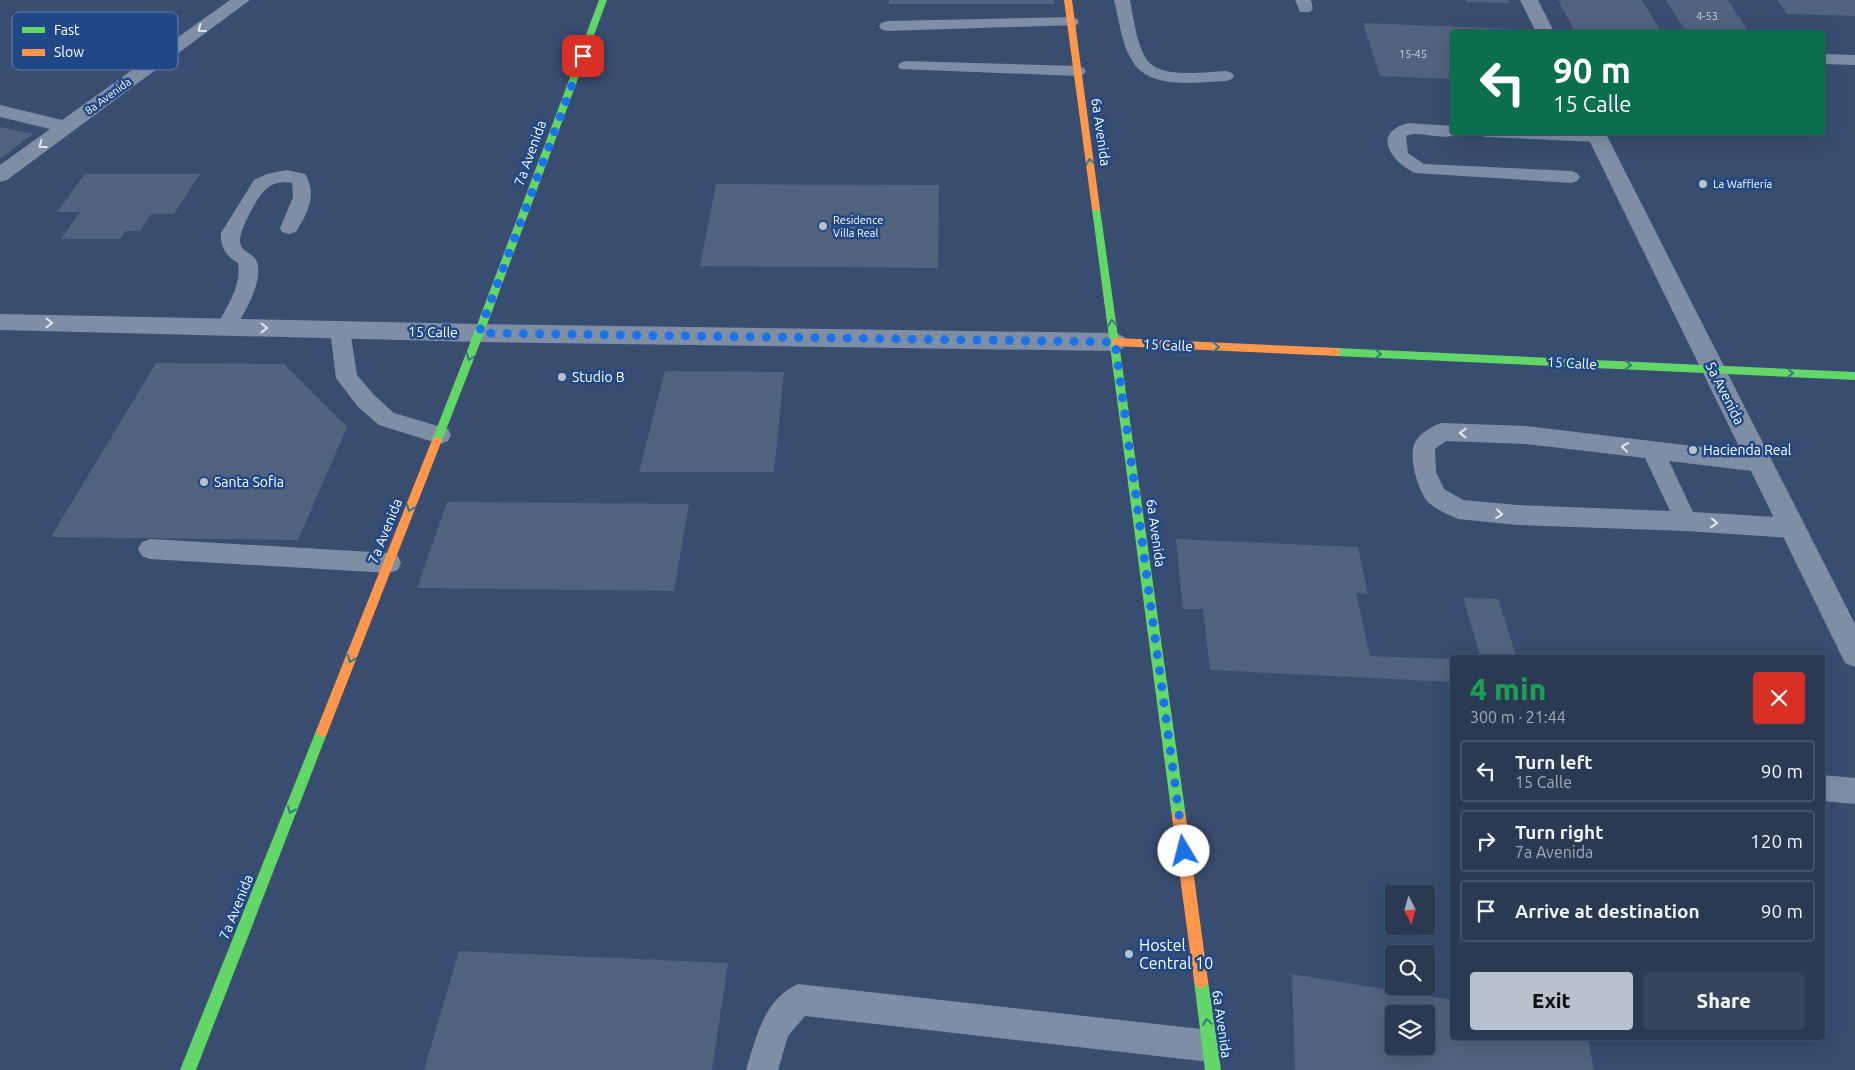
<!DOCTYPE html>
<html lang="en">
<head>
<meta charset="utf-8">
<style>
	body { margin:0; font-family:Ubuntu,sans-serif; background:#36455d; color:#f1f3f6; height:100vh; display:flex; flex-direction:column; font-size:19px; white-space:nowrap }
	* { box-sizing:border-box; margin:0 }
	p { font-size:16px; color:#a5adb8 }
	.icon { flex:none; width:28px; height:28px; fill:none; stroke:currentColor; stroke-width:2; stroke-linecap:round; stroke-linejoin:round }
	.map { position:relative; flex:1; overflow:hidden }
	.drawer { position:absolute; left:1450px; top:655px; width:375px; height:385px; display:flex; flex-direction:column; background:#2a3a53; border-radius:5px; box-shadow:0 5px 20px #0002,0 0 0 1px #46546a }
	.drawer>* { flex:none }
	.top-card { position:absolute; left:1450px; top:30px; width:375px; height:105px; border-radius:5px; box-shadow:0 5px 20px #0002,0 0 0 1px #46546a; background:#0b6e4f; color:#fff; overflow:hidden }
	.needle { width:32px; rotate:174deg }
	.tools { position:absolute; left:1385px; top:885px; display:grid; gap:10px }
	.tools a { display:grid; place-items:center; width:50px; height:50px; border-radius:5px; background:#2a3a53; box-shadow:0 5px 20px #0002,0 0 0 1px #46546a; font-size:25px }
	.pin { position:absolute; display:grid; place-items:center; width:42px; height:42px; color:#fff; margin:-21px; border-radius:10px; box-shadow:0 2px 8px #0006 }
	.me { position:absolute; width:55px; margin:-28px; rotate:352deg; stroke-linejoin:round; filter:drop-shadow(0 0 4px #0008) }
	.turn { display:flex; align-items:center; gap:18px; height:105px; padding:0 20px; font-size:22px }
	.turn .icon { width:65px; height:65px; stroke-width:2.5 }
	.turn b { display:block; font-size:35px; line-height:42px }
	.round { display:grid; place-items:center; flex:none; width:52px; height:52px; border-radius:5px; background:#36455d }
	.head { display:flex; align-items:center; justify-content:space-between; height:85px; padding:0 20px }
	h1 { font-size:30px; font-weight:800; line-height:38px; color:#1e9e55 }
	.cta { display:flex; gap:10px; margin-top:auto; padding:10px 20px }
	.cta a { flex:1; height:58px; border-radius:5px; background:#b9c1cd; color:#111; font-size:20px; font-weight:800; line-height:58px; text-align:center }
	.cta a+a { background:#36455d; color:#f1f3f6 }
	ul { padding:0; list-style:none }
	li { display:flex; align-items:center; gap:15px; height:62px; margin:0 10px 8px; padding:0 10px; border:2px solid #46546a; border-radius:5px }
	li div { flex:1 }
	li b { display:block; font-size:19px }
	li em { font-style:normal }
	.map>svg:first-child { display:block }
	.building { fill:#51637e; fill-rule:evenodd }
	.lines { fill:none; stroke-linecap:round; stroke-linejoin:round }
	.lane { fill:#7f8ea5; fill-rule:evenodd }
	.street { fill:#7f8ea5; fill-rule:evenodd }
	.fast { fill:#63d668; fill-rule:evenodd }
	.slow { fill:#ff974d; fill-rule:evenodd }
	.oneway { stroke:#e5e8ed }
	.oneway2 { stroke:#387a7c }
	.route { stroke:#1a73e8; stroke-width:9; stroke-dasharray:0 16.2 }
	.poi-dot { fill:#b9c1cd; stroke:#214886; stroke-width:2 }
	.labels { text-anchor:middle; dominant-baseline:central; stroke-width:5; stroke-linejoin:round; paint-order:stroke }
	.number-label { font-size:11px; fill:#d4d8df }
	.far-street-label { font-size:11px; fill:#fff; stroke:#214886 }
	.far-poi-label { font-size:11px; fill:#fff; stroke:#214886; text-anchor:start }
	.street-label { font-size:14px; fill:#fff; stroke:#214886 }
	.poi-label { font-size:14px; fill:#fff; stroke:#214886; text-anchor:start }
	.near-poi-label { font-size:16px; fill:#fff; stroke:#214886; text-anchor:start }
	.key { fill:#214886; stroke:#647faa; stroke-width:1 }
	.key-label { font-size:14px; fill:#fff }
</style>
</head>
<body>
<div class="map">
<svg width="1855" height="1070" viewBox="0 0 1855 1070">
	<rect width="100%" height="100%" fill="#384d6f"/>
	<g class="building">
		<rect x="889" y="0" width="165" height="4"/>
		<path d="M1467,0H1508L1510,3L1467,2Z"/>
		<path d="M1558,0H1642L1661,32H1575Z"/>
		<path d="M1666,0H1728L1749,32H1686Z"/>
		<path d="M1777,0H1855V16L1787,14Z"/>
		<path d="M1363,23L1518,29L1520,32H1452V79L1380,76Z"/>
		<path d="M0,127L33,134L0,159Z"/>
		<path d="M85,174H200L174,214H151L140,231H126L120,239H61L80,212H57Z"/>
		<path d="M716,184L939,185L938,268L700,266Z"/>
		<path d="M156,363L284,364L347,427L298,540L51,537Z"/>
		<path d="M665,371L784,372L774,472H639Z"/>
		<path d="M447,502L689,504L674,591L417,588Z"/>
		<path d="M1176,539L1358,547L1368,594L1356,593L1370,656L1452,659V682L1210,670L1203,609H1183Z"/>
		<path d="M1463,598L1498,599L1517,658H1481Z"/>
		<path d="M459,951L728,963L712,1070H424Z"/>
		<path d="M1292,974L1452,1000V1038H1588L1594,1070H1295ZM1394,1014H1426V1046H1394Z"/>
	</g>
	<g class="lines">
		<g class="lane">
			<path d="M1114,0H1130C1134,19 1136,44 1147,60C1161,79 1205,72 1226,71L1232,73L1234,76L1232,79L1226,81C1196,82 1148,91 1131,59C1121,42 1119,19 1114,0Z"/>
			<path d="M1295,0H1311L1313,9L1310,12H1300Z"/>
			<path d="M1071,17L1077,19L1079,22L1077,25L887,31L881,29L879,26L881,23L887,21Z"/>
			<path d="M1822,54L1855,55V65L1822,64Z"/>
			<path d="M906,61L1078,66L1084,68L1086,71L1084,74L1078,76L900,69L898,66L900,63Z"/>
			<path d="M1409,123L1452,126V132H1460C1446,144 1421,129 1406,136L1408,153L1424,164L1571,171L1577,173L1580,177L1577,181L1571,183L1415,173C1390,161 1371,132 1409,123Z"/>
			<path d="M1479,132H1600L1606,137L1603,141L1597,142L1487,137L1481,136Z"/>
			<path d="M287,170L305,174C318,194 307,214 296,232L289,234L282,232L280,228L293,197L292,183C284,181 273,183 267,188C258,195 238,232 240,242C242,257 261,249 258,276C255,296 243,315 233,332L226,334L219,332L216,327C226,308 242,286 238,263C226,256 220,247 221,233L254,180L267,174Z"/>
			<path d="M340,323L347,325L350,330L357,375L374,395L394,413L448,429L451,435L448,441L440,444L379,425L358,407L336,378L330,330L333,325Z"/>
			<path d="M1441,423L1526,426L1760,454L1768,457L1771,463L1768,469L1760,472L1669,461L1693,512L1792,518L1800,521L1804,528L1800,535L1792,538L1686,531L1517,525L1458,519C1449,515 1434,509 1427,501C1418,489 1409,459 1414,445C1417,435 1432,426 1441,423ZM1446,441L1526,444L1645,458L1670,511L1517,505L1463,500L1444,489L1436,472L1435,449Z"/>
			<path d="M150,539L389,553L398,556L401,563L398,570L389,573L150,559L142,556L138,549L142,542Z"/>
			<path d="M1822,775L1855,778V804L1822,801Z"/>
			<path d="M798,984L1210,1030L1221,1035L1226,1046L1221,1057L1210,1062L805,1016L788,1036L778,1070H746C756,1038 764,999 798,984Z"/>
		</g>
		<g class="street">
			<path d="M230,0H250L7,180L0,182V165L50,129L0,117V105L62,120Z"/>
			<path d="M1520,0H1538L1554,32H1536Z"/>
			<path d="M1585,132H1605L1855,624V667L1845,663Z"/>
			<path d="M0,314L479,324L1115,333L1123,336L1127,342L1123,348L1115,351L479,342L0,330Z"/>
		</g>
		<g class="fast">
			<path d="M599,0H607L484,333L442,440L441,443H433L432,440L474,333Z"/>
			<path d="M1096,206L1100,209L1186,817L1184,822L1179,824L1174,822L1172,817L1092,209Z"/>
			<path d="M1337,348L1855,372V380L1337,356L1332,352Z"/>
			<path d="M322,725L326,727L328,731L196,1070H180L316,731L318,727Z"/>
			<path d="M1201,974L1206,976L1208,981L1221,1070H1205L1194,981L1196,976Z"/>
		</g>
		<g class="slow">
			<path d="M1064,0H1072L1100,209L1096,212L1092,209Z"/>
			<path d="M1115,338L1337,348L1342,352L1337,356L1115,346L1110,342Z"/>
			<path d="M437,436L442,440L328,731L326,735L322,737L318,735L316,731L432,440Z"/>
			<path d="M1179,810L1184,812L1186,817L1208,981L1206,986L1201,988L1196,986L1194,981L1172,817L1174,812Z"/>
		</g>
	</g>
	<defs><path id="oneway-chevron" d="M-2-3.5L2.5 0L-2 3.5" fill="none" stroke-width="1.6" stroke-linecap="round" stroke-linejoin="round" transform="scale(1.25)"/></defs>
	<g class="oneway">
		<use href="#oneway-chevron" transform="translate(201 29) rotate(144)"/>
		<use href="#oneway-chevron" transform="translate(42 145) rotate(144)"/>
		<use href="#oneway-chevron" transform="translate(49 323) rotate(1)"/>
		<use href="#oneway-chevron" transform="translate(264 328) rotate(1)"/>
		<use href="#oneway-chevron" transform="translate(1463 433) rotate(-178)"/>
		<use href="#oneway-chevron" transform="translate(1625 447) rotate(-173)"/>
		<use href="#oneway-chevron" transform="translate(1499 514) rotate(6)"/>
		<use href="#oneway-chevron" transform="translate(1714 523) rotate(5)"/>
	</g>
	<g class="oneway2">
		<use href="#oneway-chevron" transform="translate(1090 162) rotate(-98)"/>
		<use href="#oneway-chevron" transform="translate(1112 323) rotate(-98)"/>
		<use href="#oneway-chevron" transform="translate(1216 347) rotate(3)"/>
		<use href="#oneway-chevron" transform="translate(1378 354) rotate(3)"/>
		<use href="#oneway-chevron" transform="translate(470 357) rotate(111)"/>
		<use href="#oneway-chevron" transform="translate(1628 365) rotate(3)"/>
		<use href="#oneway-chevron" transform="translate(1790 373) rotate(3)"/>
		<use href="#oneway-chevron" transform="translate(410 508) rotate(112)"/>
		<use href="#oneway-chevron" transform="translate(351 659) rotate(112)"/>
		<use href="#oneway-chevron" transform="translate(291 810) rotate(112)"/>
		<use href="#oneway-chevron" transform="translate(1207 1022) rotate(-98)"/>
	</g>
	<g class="lines">
		<path class="route" d="M583,56L479,333L1115,342L1184,851"/>
	</g>
	<g class="poi-dot">
		<circle cx="1703" cy="184" r="5"/>
		<circle cx="823" cy="226" r="5"/>
		<circle cx="562" cy="377" r="5"/>
		<circle cx="1693" cy="450" r="5"/>
		<circle cx="204" cy="482" r="5"/>
		<circle cx="1129" cy="954" r="5"/>
	</g>
	<g class="labels">
		<g class="number-label">
			<text x="1707" y="16">4-53</text>
			<text x="1413" y="54">15-45</text>
		</g>
		<g class="far-street-label">
			<text transform="translate(108 96) rotate(-36)">8a Avenida</text>
		</g>
		<g class="far-poi-label">
			<text x="1713" y="184">La Wafflería</text>
			<text x="833" y="220">Residence<tspan x="833" dy="13">Villa Real</tspan></text>
		</g>
		<g class="street-label">
			<text transform="translate(1101 132) rotate(82)">6a Avenida</text>
			<text transform="translate(530 153) rotate(-70)">7a Avenida</text>
			<text transform="translate(433 332) rotate(1)">15 Calle</text>
			<text transform="translate(1168 345) rotate(3)">15 Calle</text>
			<text transform="translate(1572 363) rotate(3)">15 Calle</text>
			<text transform="translate(1725 393) rotate(63)">5a Avenida</text>
			<text transform="translate(385 531) rotate(-68)">7a Avenida</text>
			<text transform="translate(1156 533) rotate(82)">6a Avenida</text>
			<text transform="translate(236 907) rotate(-68)">7a Avenida</text>
			<text transform="translate(1222 1024) rotate(82)">6a Avenida</text>
		</g>
		<g class="poi-label">
			<text x="572" y="377">Studio B</text>
			<text x="1703" y="450">Hacienda Real</text>
			<text x="214" y="482">Santa Sofia</text>
		</g>
		<g class="near-poi-label">
			<text x="1139" y="945">Hostel<tspan x="1139" dy="18">Central 10</tspan></text>
		</g>
	</g>
	<rect x="12" y="12" width="166" height="58" rx="8" class="key"/>
	<rect x="22" y="27" width="23" height="6" fill="#63d668"/>
	<rect x="22" y="49" width="23" height="7" fill="#ff974d"/>
	<g class="key-label">
		<text x="54" y="35">Fast</text>
		<text x="54" y="57">Slow</text>
	</g>
</svg>
<div class="tools">
<a><svg class="needle" viewBox="-14 -14 28 28"><path d="M0-13l5 13h-10z" fill="#e53935"/><path d="M0 13l5-13h-10z" fill="#a5adb8"/></svg></a>
<a><svg class="icon" aria-label="search" viewBox="0 0 24 24"><circle cx="10" cy="10" r="6"/><path d="M15 15l6 6"/></svg></a>
<a><svg class="icon" aria-label="layers" viewBox="0 0 24 24"><path d="M12 4l9 5-9 5-9-5zM3 14l9 5 9-5"/></svg></a>
</div>
<div class="pin" style="left:583px;top:56px;background:#d93025"><svg class="icon" aria-label="arrive" viewBox="0 0 24 24"><path d="M6 21V4h12l-3 4 3 4H6"/></svg></div>
<svg class="me" style="left:1184px;top:851px" viewBox="-20 -20 40 40"><circle r="19" fill="#fff"/><path d="M0-13L10 11 0 6-10 11z" fill="#1a73e8"/></svg>
<div class="top-card">
<div class="turn"><svg class="icon" aria-label="left" viewBox="0 0 24 24"><path d="M17 20v-9H6M10 6l-5 5 5 5"/></svg><div><b>90 m</b>15 Calle</div></div>
</div>
<section class="drawer">
<div class="head"><div><h1>4 min</h1><p>300 m · 21:44</p></div><a class="round" style="background:#d93025;color:#fff"><svg class="icon" aria-label="close" viewBox="0 0 24 24"><path d="M6 6l12 12M18 6L6 18"/></svg></a></div>
<ul>
<li><svg class="icon" aria-label="left" viewBox="0 0 24 24"><path d="M17 20v-9H6M10 6l-5 5 5 5"/></svg><div><b>Turn left</b><p>15 Calle</p></div><em>90 m</em></li>
<li><svg class="icon" aria-label="right" viewBox="0 0 24 24"><path d="M7 20v-9h11M14 6l5 5-5 5"/></svg><div><b>Turn right</b><p>7a Avenida</p></div><em>120 m</em></li>
<li><svg class="icon" aria-label="arrive" viewBox="0 0 24 24"><path d="M6 21V4h12l-3 4 3 4H6"/></svg><div><b>Arrive at destination</b></div><em>90 m</em></li>
</ul>
<div class="cta"><a>Exit</a><a>Share</a></div>
</section>
</div>
</body>
</html>
